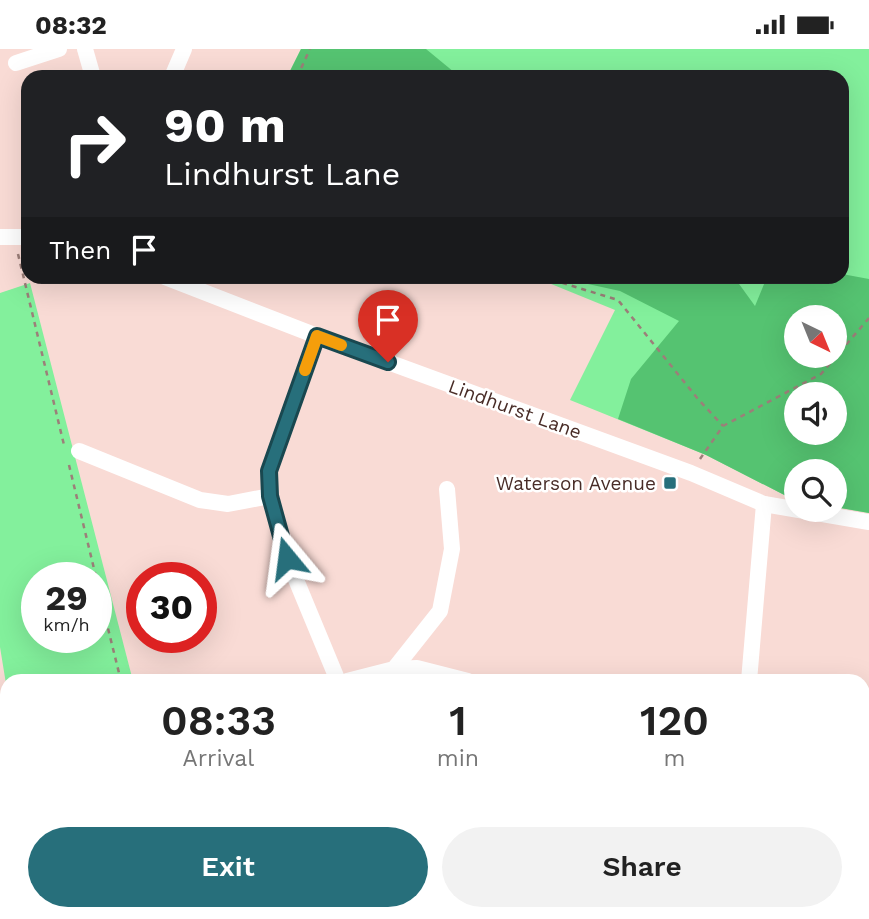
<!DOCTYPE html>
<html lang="en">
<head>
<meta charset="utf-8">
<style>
	body { margin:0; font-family:"Work Sans",sans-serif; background:#f2f2f2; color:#222; height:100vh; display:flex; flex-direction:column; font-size:26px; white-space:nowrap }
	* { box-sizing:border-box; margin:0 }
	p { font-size:23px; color:#767676 }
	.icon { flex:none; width:38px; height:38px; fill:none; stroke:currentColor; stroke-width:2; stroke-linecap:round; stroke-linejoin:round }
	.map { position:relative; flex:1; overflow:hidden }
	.details { position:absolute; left:0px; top:625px; width:870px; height:247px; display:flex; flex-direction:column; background:#fff; border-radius:21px 21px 0 0; box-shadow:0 7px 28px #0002 }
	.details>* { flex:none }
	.top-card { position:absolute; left:21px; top:21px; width:828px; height:214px; border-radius:21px; box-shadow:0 7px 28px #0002; background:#202124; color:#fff; overflow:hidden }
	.needle { width:46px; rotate:137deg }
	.buttons { position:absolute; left:784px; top:256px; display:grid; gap:14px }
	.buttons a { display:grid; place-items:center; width:63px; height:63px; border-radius:50%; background:#fff; box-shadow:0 7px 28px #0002; font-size:35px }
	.speed { position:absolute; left:21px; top:513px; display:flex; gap:14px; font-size:35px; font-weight:700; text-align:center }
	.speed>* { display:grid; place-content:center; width:91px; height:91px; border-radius:50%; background:#fff; box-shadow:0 7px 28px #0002; line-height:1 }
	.speed small { font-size:18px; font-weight:400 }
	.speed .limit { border:10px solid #d22; background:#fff; color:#111 }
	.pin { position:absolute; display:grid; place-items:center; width:60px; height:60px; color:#fff; margin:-72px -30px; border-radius:50% 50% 50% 0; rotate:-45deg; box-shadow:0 0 7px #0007 }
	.pin .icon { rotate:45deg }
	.me { position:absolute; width:77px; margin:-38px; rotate:344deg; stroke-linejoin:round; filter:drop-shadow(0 0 5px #0008) }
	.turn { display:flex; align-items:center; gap:24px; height:147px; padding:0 28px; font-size:32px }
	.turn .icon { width:91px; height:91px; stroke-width:2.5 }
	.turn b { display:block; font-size:49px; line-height:60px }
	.then { display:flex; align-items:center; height:66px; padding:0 28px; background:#0003; gap:14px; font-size:26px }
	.eta { display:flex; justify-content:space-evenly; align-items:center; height:119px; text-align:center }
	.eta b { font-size:42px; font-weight:600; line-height:49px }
	.action { display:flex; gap:14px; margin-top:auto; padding:14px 28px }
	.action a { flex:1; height:80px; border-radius:42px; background:#276f7b; color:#fff; font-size:28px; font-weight:600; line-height:80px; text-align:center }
	.action a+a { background:#f2f2f2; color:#222 }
	.status { display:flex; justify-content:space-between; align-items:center; height:49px; padding:0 35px; background:#fff; direction:ltr }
	.status svg { height:19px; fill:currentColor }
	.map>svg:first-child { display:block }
	.green { fill:#83f09c; fill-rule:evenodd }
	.forest { fill:#55c371; fill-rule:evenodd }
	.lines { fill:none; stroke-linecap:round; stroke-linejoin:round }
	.path { stroke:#9c7f79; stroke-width:2.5; stroke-dasharray:5 5; stroke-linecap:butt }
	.service { stroke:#fff; stroke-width:8 }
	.minor { stroke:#fff; stroke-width:16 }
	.route-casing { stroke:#194850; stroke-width:18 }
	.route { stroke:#276f7b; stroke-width:12 }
	.slow { stroke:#f59e0b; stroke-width:12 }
	.poi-dot { fill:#276f7b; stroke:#fff; stroke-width:2.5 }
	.labels { text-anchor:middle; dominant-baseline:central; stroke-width:5; stroke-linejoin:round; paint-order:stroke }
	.street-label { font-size:19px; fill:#482c27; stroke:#fff }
	.poi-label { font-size:19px; fill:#482c27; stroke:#fff; text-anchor:end }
</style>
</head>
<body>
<div class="status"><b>08:32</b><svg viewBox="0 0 49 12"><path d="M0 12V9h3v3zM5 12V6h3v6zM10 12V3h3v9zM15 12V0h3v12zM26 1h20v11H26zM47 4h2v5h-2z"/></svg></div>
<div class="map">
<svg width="869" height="870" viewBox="0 0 869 870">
	<rect width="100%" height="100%" fill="#f9dbd5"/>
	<g class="green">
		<path d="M301,0H869V464L835,458V422H796V452L706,406L570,351L615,261L534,228H842V28H287ZM796,268H835V306H796ZM796,345H835V383H796Z"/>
		<path d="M30,234L133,632H7V641L0,598V244ZM37,528H96V588H37Z"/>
		<path d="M194,865L195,870H44V865Z"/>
	</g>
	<g class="forest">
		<path d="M301,0H426L460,28H287Z"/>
		<path d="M842,225L869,230V464L835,458V422H796V452L706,406L618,370L631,330L679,272L620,242L556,228H734L755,257L767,228H842ZM796,268H835V306H796ZM796,345H835V383H796Z"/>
	</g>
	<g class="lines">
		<g class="path">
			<path d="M297,28L310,0"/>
			<path d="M18,205L64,396"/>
			<path d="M543,228L618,251L698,350L723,377"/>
			<path d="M700,410L723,377L821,325L869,269"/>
			<path d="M69,416L96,528"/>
			<path d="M96,531L121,632"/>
		</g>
		<path class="service" d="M863,857L869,848"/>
		<g class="minor">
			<path d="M85,0L93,28"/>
			<path d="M16,14L59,0"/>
			<path d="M172,28L184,0"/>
			<path d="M0,188H28"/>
			<path d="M165,228L317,287L691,424L764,455L869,473"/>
			<path d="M317,287L269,422L270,447L287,509L338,632"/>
			<path d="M79,402L200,451L228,455L270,447"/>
			<path d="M394,620L417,619L468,632"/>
			<path d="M347,632L394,620L440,562L452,500L447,440"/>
			<path d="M749,632L764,455"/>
			<path d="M863,745L869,750"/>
			<path d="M443,864L445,870"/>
			<path d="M667,864L669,870"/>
			<path d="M289,866L292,864"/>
		</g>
	</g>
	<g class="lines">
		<defs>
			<path id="route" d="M287,509L270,447L269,422L317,287L388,313"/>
		</defs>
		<use href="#route" class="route-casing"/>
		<use href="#route" class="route"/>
		<path class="slow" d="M305,321L317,287L341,296"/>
	</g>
	<rect class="poi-dot" x="663" y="427" width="14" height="14" rx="3.5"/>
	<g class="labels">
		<g class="street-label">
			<text transform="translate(515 360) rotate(20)">Lindhurst Lane</text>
		</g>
		<g class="poi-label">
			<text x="656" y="434">Waterson Avenue</text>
		</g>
	</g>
</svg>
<div class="buttons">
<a><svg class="needle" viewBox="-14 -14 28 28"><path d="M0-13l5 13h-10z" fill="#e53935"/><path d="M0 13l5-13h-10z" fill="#767676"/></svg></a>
<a><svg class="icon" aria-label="sound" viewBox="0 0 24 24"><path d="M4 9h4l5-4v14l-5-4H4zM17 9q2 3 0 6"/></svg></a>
<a><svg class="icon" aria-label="search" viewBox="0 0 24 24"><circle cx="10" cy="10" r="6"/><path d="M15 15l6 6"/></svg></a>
</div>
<div class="speed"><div>29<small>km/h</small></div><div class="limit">30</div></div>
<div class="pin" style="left:388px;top:313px;background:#d93025"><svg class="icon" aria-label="arrive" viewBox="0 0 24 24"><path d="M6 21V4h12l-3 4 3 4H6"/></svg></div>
<svg class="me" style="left:287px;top:509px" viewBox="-20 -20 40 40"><path d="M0-17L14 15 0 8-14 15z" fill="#276f7b" stroke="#fff" stroke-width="4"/></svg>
<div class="top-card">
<div class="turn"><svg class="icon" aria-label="right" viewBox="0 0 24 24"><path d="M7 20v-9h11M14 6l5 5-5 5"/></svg><div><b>90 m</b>Lindhurst Lane</div></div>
<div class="then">Then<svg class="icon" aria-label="arrive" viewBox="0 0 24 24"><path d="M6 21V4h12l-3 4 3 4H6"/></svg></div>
</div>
<section class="details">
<div class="eta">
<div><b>08:33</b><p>Arrival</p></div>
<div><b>1</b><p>min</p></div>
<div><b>120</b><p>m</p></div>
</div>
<div class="action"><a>Exit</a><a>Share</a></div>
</section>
</div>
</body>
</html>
